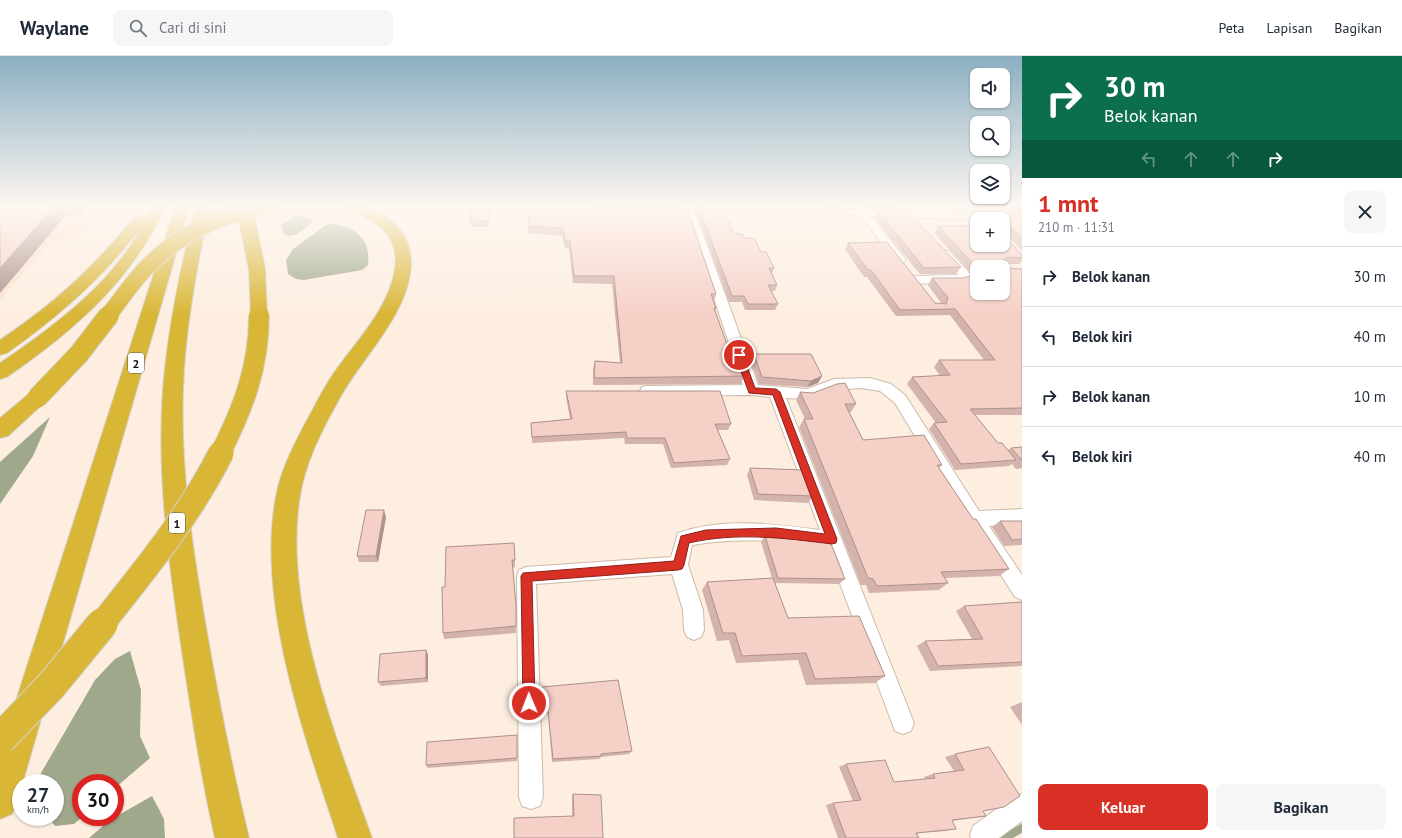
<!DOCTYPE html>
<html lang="id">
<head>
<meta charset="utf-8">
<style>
	body { margin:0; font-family:"PT Sans",sans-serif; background:#f6f6f7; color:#1f2937; height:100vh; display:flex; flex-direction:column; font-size:15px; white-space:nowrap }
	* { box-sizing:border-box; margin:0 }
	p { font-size:13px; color:#747a83 }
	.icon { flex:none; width:22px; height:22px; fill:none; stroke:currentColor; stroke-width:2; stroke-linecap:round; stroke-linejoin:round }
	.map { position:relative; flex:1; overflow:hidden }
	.panel { display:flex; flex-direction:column; background:#fff; width:380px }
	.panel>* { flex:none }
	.top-card { background:#0b6e4f; color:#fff; overflow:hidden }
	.buttons { position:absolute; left:970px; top:12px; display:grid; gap:8px }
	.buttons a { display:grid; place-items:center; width:40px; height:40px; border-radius:8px; background:#fff; box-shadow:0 1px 3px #0004; font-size:20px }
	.speed { position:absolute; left:12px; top:718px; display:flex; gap:8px; font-size:20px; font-weight:700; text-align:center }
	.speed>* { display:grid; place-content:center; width:52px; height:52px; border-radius:50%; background:#fff; box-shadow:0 1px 3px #0004; line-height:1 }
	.speed small { font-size:10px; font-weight:400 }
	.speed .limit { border:6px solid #d22; background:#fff; color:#111 }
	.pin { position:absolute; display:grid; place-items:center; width:34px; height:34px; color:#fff; margin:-17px; border:2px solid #fff; border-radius:50%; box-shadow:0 1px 4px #0007 }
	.me { position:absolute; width:44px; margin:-22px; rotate:359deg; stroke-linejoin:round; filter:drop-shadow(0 0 3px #0008) }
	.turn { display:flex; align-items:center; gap:14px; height:84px; padding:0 16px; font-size:18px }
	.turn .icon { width:52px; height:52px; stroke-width:2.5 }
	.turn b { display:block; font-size:28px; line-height:34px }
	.lanes { display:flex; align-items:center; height:38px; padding:0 16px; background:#0003; justify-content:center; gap:20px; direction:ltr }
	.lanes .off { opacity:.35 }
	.round { display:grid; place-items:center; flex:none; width:42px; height:42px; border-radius:8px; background:#f6f6f7 }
	.overview { display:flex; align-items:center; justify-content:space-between; height:68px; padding:0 16px }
	h1 { font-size:24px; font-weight:700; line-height:30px; color:#d93025 }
	.cta { display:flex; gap:8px; margin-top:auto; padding:8px 16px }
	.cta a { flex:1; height:46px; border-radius:8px; background:#d93025; color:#fff; font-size:16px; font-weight:700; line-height:46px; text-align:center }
	.cta a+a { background:#f6f6f7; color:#1f2937 }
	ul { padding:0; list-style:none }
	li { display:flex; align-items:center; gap:12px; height:60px; padding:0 16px; border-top:1px solid #e0e1e3 }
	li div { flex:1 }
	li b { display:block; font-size:15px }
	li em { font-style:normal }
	header { display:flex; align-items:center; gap:24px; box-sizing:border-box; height:56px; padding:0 20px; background:#fff; border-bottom:1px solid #e0e1e3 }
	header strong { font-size:19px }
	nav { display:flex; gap:22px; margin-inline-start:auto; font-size:14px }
	.search { width:280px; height:36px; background:#f6f6f7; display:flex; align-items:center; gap:10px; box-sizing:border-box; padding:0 14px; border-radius:8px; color:#747a83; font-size:15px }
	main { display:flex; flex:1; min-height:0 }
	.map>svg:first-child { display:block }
	.built { fill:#fce2cc }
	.water { fill:#9fa88a }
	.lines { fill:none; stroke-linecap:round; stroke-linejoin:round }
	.stream { stroke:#9fa88a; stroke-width:8 }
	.minor-casing { stroke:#cdbaaa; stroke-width:2 }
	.motorway-casing { stroke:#d4d3d2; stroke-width:2 }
	.minor { fill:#fff; fill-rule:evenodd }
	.motorway { fill:#d9b636; fill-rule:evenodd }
	.motorway-bridge-far3-casing { stroke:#d4d3d2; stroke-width:18; stroke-linecap:butt }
	.motorway-bridge-far2-casing { stroke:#d4d3d2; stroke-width:22; stroke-linecap:butt }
	.motorway-bridge-far1-casing { stroke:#d4d3d2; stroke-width:27; stroke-linecap:butt }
	.motorway-bridge-casing { stroke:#d4d3d2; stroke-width:33; stroke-linecap:butt }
	.motorway-bridge-far3 { stroke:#d9b636; stroke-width:16 }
	.motorway-bridge-far2 { stroke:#d9b636; stroke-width:20 }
	.motorway-bridge-far1 { stroke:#d9b636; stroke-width:25 }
	.motorway-bridge { stroke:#d9b636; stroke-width:31 }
	.wall { fill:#d3b3ab; fill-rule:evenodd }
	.shaded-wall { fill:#ac928b }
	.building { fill:#f5d0c7; stroke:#ac928b }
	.route { fill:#d93025; stroke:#8d1f18 }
	.labels { text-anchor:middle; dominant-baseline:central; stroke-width:3.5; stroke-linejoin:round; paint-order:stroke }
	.shield { fill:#fff; stroke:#595451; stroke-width:1 }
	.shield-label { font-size:12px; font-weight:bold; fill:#120b06 }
</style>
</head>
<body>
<header>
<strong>Waylane</strong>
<div class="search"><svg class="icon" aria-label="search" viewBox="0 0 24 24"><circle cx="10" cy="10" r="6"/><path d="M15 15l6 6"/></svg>Cari di sini</div>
<nav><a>Peta</a><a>Lapisan</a><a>Bagikan</a></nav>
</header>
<main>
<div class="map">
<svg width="1022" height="782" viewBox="0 0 1022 782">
	<rect width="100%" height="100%" fill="#fdeee0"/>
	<path class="built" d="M0,149H93L106,164L43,194L0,244Z"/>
	<g class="water">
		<path d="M296,160L311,162L313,165C305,172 296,182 285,179L281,171L282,168Z"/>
		<path d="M332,168C356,170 371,184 368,209L362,214L304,224L296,223L288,218L286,204L293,193L326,169Z"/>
		<path d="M50,361L33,400L0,448V406Z"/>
		<path d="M130,595L141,634L140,680L150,702L115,732V727H81L82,761L74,768L55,770L48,761H55V727H37L41,717L95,624L115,603Z"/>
		<path d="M152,740L164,763L165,782H89L110,764Z"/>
	</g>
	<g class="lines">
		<path class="stream" d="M1005,782L1022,772"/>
		<defs>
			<g id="minor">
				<path d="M658,149H760L855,153V149H863L866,153L1022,159V165H1003V163L977,164L871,160L906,204L904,206H896L860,159L694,153L758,329L807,333L834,323L870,322L891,328L905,339L979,455L1022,453V469L989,470L1022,519V544L1015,541L968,468L895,347L880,335L861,332L832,334L808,343L786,342L914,667L911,675L903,678L895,675L826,490C781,485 737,481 692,489L688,509L703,554L704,574L701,581L694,584L687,581L684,574L683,554L672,518L536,528L543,741L540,750L531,753L522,750L519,741L517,520L519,514L526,511L671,501L678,477C722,461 774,468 820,474L770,341L752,339L647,340L642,339L640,335L642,331L647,330L743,329L684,153L663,152Z"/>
				<path d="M945,194L949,195L971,219L973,222L971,225L915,228L911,227L909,224L911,221L915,220L958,219L939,197L941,195Z"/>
				<path d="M1022,738V765L999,782H971L970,779L973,770L1013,741Z"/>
			</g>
			<g id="motorway">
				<path d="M153,149H167C130,226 76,273 7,321L0,323V307C52,272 113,227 142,170C104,221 58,261 7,297L0,299V284C51,250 96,210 134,161L139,160L144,161L146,163Z"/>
				<path d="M176,149H190L17,746L12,758L0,763V694Z"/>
				<path d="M196,149H210C197,210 185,272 183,334C180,418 194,501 208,583C220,650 233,716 249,782H215C200,716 190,649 180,582C168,500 157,417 163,333C168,271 181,210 196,149Z"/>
				<path d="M341,149C348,149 356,148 363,149C368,150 374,154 379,157C399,168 412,185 411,209C409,259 359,304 337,347C321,376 305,407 300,440C282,547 336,682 372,782H338C305,681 256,546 276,440C282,409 298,381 313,353C320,340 327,326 336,314C359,282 389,252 395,212C400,176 372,162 343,152Z"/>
				<path d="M37,335L44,337L47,342L44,347L8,380L0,382V362L30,337Z"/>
			</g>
		</defs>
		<use href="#minor" class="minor-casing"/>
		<use href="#motorway" class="motorway-casing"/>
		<use href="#minor" class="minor"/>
		<use href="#motorway" class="motorway"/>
		<defs>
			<g id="motorway-bridge-far3">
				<path d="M244,149L257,213L259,260"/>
				<path d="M108,260C121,243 133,225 148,210C181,176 223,158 269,149"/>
			</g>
			<g id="motorway-bridge-far2">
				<path d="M37,342L79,298L109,259"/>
				<path d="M220,398C243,352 259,312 259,259"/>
			</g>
			<path id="motorway-bridge-far1" d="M101,569C144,515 190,459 221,397"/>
			<path id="motorway-bridge" d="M0,683L51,630L102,568"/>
		</defs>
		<use href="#motorway-bridge-far3" class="motorway-bridge-far3-casing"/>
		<use href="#motorway-bridge-far2" class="motorway-bridge-far2-casing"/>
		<use href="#motorway-bridge-far1" class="motorway-bridge-far1-casing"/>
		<use href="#motorway-bridge" class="motorway-bridge-casing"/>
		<use href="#motorway-bridge-far3" class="motorway-bridge-far3"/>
		<use href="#motorway-bridge-far2" class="motorway-bridge-far2"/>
		<use href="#motorway-bridge-far1" class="motorway-bridge-far1"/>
		<use href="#motorway-bridge" class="motorway-bridge"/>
	</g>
	<g class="wall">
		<path d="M0,149H88L80,159H66L0,237Z"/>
		<path d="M471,149H491L489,171H472V168H470L469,161Z"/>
		<path d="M676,149H686L716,238L714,246L716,252L715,255L730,297L744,320L741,328L593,329V313L595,305L620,307L612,228L573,227L569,192H565L562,180L528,177V170L599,152L675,151Z"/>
		<path d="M698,149H720L734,178L744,182L761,196L774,212L772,218L777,229L775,235H771L778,248L775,254H745L742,246H729L696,155Z"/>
		<path d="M865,149H896L895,153L867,152Z"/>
		<path d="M966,149H1022V158L973,156Z"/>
		<path d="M878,155L961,211L956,218H920L874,162Z"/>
		<path d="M986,158L1008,160H1022V195L1008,179H1007V183L1022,199V205L1019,208H1007L1008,212L1022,213V359H975L998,387L1008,394L1011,392L1022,391V412L1016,413L1012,408L1009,410L955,414L929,373L934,367H936L907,328L912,321L940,320L934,311L939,304H984L950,259L896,260L867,221H864L845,193L848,187L935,247L942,248L928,229L932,222H963L973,219L934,177L938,170L1003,189V163H982ZM977,211L1003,237H977Z"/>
		<path d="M754,298L822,320L818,327L807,331L759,328L751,305Z"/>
		<path d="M566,335L731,368L728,374H718L730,403L727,409L671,412L663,388H625L624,382L532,387L531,374V367L570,363L566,341Z"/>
		<path d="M800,336L856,348L851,356H849L863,384L942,409L939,412L973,463L1009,513L999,520L945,522L948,527L939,534L869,537L866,529H861L799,371L804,363H805L796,344Z"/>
		<path d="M750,412L813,440L808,447L754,444L747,419Z"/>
		<path d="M386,461L378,506H359L357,500Z"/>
		<path d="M1000,465H1022V489L1004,490L992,471Z"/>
		<path d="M765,480L845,523L839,528L775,527L788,562L885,620L875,627L806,629L798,604L736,607L729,584L717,585L702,534L707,526L772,522L761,486Z"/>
		<path d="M446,491L515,504V511L512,512L516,549V577L444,583L443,577L445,531Z"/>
		<path d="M1022,546V610L930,615L917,590L925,585L972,583L956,555L964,550Z"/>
		<path d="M426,594L428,599V626L381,630L378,626Z"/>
		<path d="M542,631L632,695L629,698L601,701L599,703L552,706L548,658L542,659L541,635Z"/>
		<path d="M1022,646V669L1010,651Z"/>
		<path d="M517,679V705L428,712L426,709Z"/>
		<path d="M989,691L983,755L986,760L952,765L956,773L946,775L917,777L919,782H838L826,749L833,747L853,745L839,711L846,708L894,726L925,723L924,721L933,718L954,715L945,701L955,698Z"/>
		<path d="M573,738L603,782L572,760V740Z"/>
	</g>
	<g class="shaded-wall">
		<path d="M56,149H60L66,159L0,237V212Z"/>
		<path d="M74,149H88L80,159Z"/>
		<path d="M822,320L818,327L807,331L811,325Z"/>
		<path d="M384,454L386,461L378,506L376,500Z"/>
		<path d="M426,594L428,599V626L426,622Z"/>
	</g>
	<g class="building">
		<path d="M0,149H56L0,212Z"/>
		<path d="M471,149H491L489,165L472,164V162L469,161Z"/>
		<path d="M553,149H598L599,152L677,151V149H686L716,238H711L716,252H714L730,297H737L744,320L594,322L595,305L622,307L614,220H574L570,185H565L563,172L528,170L530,152L552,153Z"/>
		<path d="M698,149H720L734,178H742L744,182H754L761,196H766L774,212H769L777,229H768L778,248H748L744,240H732Z"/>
		<path d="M981,149H1022V151Z"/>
		<path d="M878,155L908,156L961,211L924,212Z"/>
		<path d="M986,158H1006L1008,160H1022V183L1013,173L1007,171V183L1022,199V202L1008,201L1002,205L1007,206L1008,212L1022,213V352L970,353L998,387H1002L1016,404L961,408L934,367L947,366L912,321L950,319L939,304H995L955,253L900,254L871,214H868L848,187L887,186L935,247L946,248L948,242L932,222H963L975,219L977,217V237H1003V211H977V212L938,170H977V189H1003V163H992Z"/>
		<path d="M754,298H811L822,320L811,325L762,321Z"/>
		<path d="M845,327L856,348H845L863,384L924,379L942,409H937L973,463H976L1009,513L941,516L948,527L877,530L873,523L868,522L804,363H813L800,336L813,337L837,328Z"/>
		<path d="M566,335H720L731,368H715L730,403L674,407L665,382H627L626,376L532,381L531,367L572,363Z"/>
		<path d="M1022,391V404L1011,392Z"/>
		<path d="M750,412L803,414L813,440L758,438Z"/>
		<path d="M366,454H384L376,500H357Z"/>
		<path d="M1000,465H1022V483L1012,484Z"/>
		<path d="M765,480L830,485L845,523L778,522Z"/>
		<path d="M514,487L515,504H512L516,549V570L443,577L442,531H445L446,491Z"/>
		<path d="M773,522L788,562L859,560L885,620L815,623L806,597L742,600L735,577H723L707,526Z"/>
		<path d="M1022,546V606L938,610L925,585L983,583L964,550Z"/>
		<path d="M426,594V622L378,626L380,598Z"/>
		<path d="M618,624L632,695L601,698V700L553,703L548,655H542V631Z"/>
		<path d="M517,679V702L426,709L427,686Z"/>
		<path d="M989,691L1020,740L1004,751L983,755L986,760L952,764L956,773L916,777L919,782H846L833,747L861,744L846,708L885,704L894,726L935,722L933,718L964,714L955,698Z"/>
		<path d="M573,738L601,739L603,782H514V762L574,760Z"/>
	</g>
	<linearGradient id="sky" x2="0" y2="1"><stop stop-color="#8bafc2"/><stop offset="0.58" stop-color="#fef7f1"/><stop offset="1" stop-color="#fef7f1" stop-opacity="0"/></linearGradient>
	<rect width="1022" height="259" fill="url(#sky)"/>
	<path class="route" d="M739,296L743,299L755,332L776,333L780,336L837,483L836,487L832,488C785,482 736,476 689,487L684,509L682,513L678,514L532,525L535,647L533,651L529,653L524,651L523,647L521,520L523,517L674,505L681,480L706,474L776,472L825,478L773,339L749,337L735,299Z"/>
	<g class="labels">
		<g class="shield">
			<rect x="128" y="297" width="16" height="20" rx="3"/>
			<rect x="169" y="457" width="16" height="20" rx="3"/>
		</g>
		<g class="shield-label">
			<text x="136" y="307">2</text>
			<text x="177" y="467">1</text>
		</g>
	</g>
</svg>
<div class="buttons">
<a><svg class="icon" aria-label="sound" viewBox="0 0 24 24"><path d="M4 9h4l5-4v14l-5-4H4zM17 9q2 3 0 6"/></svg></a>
<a><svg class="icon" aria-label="search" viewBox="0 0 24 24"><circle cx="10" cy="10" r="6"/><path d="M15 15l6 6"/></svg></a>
<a><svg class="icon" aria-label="layers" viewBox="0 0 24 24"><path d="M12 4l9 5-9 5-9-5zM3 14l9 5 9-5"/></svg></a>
<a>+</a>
<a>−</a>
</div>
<div class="speed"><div>27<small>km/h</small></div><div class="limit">30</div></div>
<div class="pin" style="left:739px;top:299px;background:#d93025"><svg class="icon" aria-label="arrive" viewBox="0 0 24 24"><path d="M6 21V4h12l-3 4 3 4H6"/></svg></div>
<svg class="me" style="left:529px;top:647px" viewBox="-20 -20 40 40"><circle r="17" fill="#d93025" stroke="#fff" stroke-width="3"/><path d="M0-11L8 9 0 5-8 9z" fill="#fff"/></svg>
</div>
<section class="panel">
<div class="top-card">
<div class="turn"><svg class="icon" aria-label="right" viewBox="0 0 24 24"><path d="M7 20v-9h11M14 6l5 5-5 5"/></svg><div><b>30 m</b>Belok kanan</div></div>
<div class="lanes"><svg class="icon off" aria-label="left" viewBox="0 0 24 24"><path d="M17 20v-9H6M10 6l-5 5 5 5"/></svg><svg class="icon off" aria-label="ahead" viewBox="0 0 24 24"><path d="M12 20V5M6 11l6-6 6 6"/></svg><svg class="icon off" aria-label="ahead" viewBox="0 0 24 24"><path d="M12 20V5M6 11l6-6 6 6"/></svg><svg class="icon" aria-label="right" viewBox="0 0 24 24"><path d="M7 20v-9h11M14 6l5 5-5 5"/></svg></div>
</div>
<div class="overview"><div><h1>1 mnt</h1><p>210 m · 11:31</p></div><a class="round"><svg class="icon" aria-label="close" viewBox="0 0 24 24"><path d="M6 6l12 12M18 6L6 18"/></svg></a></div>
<ul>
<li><svg class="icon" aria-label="right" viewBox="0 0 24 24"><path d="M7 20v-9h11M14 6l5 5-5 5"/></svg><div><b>Belok kanan</b></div><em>30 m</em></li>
<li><svg class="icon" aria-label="left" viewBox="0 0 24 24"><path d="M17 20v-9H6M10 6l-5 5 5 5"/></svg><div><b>Belok kiri</b></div><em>40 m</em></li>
<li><svg class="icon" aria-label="right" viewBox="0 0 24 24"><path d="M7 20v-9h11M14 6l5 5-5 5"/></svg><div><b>Belok kanan</b></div><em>10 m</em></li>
<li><svg class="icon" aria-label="left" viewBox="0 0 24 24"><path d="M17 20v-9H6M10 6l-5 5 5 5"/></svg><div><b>Belok kiri</b></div><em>40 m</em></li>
</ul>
<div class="cta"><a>Keluar</a><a>Bagikan</a></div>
</section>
</main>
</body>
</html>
